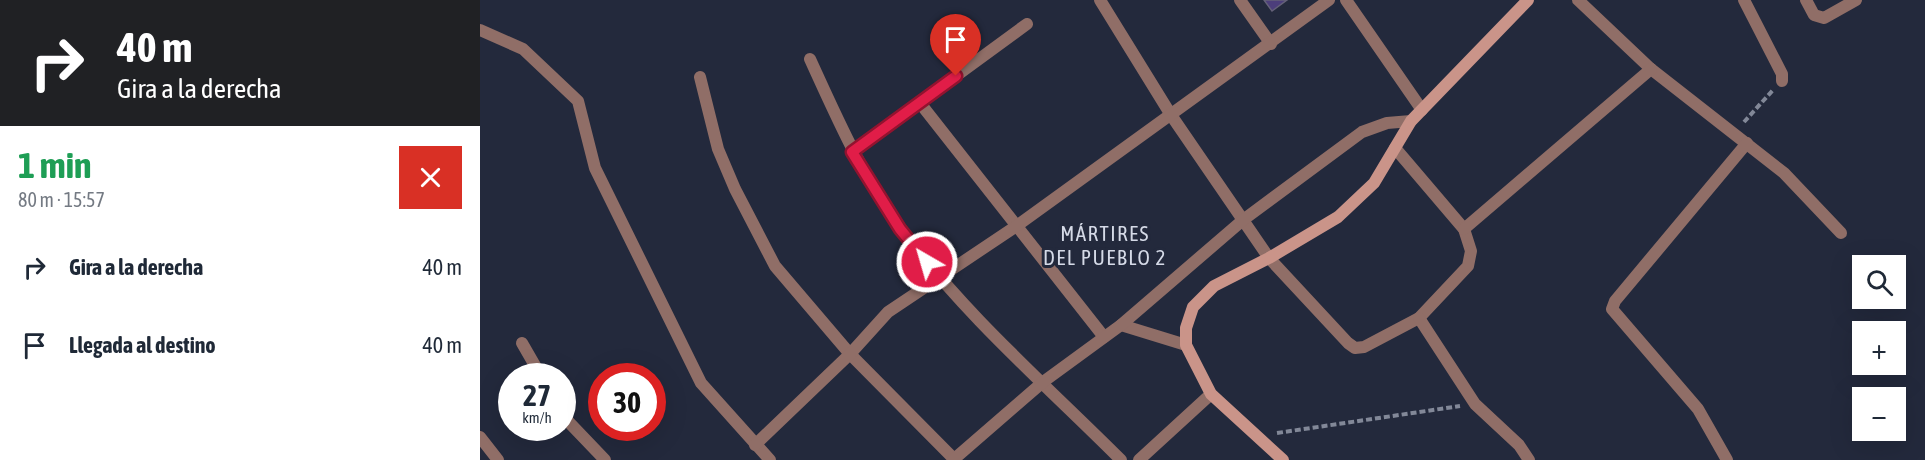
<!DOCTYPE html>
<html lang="es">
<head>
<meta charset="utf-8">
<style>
	body { margin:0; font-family:"Asap Condensed",sans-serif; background:#f6f6f7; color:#1f2937; height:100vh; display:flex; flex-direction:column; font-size:22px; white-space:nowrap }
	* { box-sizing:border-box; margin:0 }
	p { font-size:20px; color:#747a83 }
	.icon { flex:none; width:33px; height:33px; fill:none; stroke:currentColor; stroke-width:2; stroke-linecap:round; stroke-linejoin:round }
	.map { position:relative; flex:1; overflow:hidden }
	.sheet { display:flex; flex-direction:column; background:#fff; width:480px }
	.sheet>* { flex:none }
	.top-card { background:#202124; color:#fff; overflow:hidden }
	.fabs { position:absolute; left:1372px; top:255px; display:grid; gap:12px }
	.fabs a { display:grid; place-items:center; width:54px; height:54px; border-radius:0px; background:#fff; box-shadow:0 6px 24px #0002; font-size:30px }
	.speed { position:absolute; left:18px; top:363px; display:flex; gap:12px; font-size:30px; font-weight:700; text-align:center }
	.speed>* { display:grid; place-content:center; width:78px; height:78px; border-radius:50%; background:#fff; box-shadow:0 6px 24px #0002; line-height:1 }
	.speed small { font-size:15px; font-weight:400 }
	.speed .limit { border:9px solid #d22; background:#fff; color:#111 }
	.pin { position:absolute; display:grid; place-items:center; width:51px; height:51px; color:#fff; margin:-62px -26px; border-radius:50% 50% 50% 0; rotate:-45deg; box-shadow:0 0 6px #0007 }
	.pin .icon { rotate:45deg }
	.me { position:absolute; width:66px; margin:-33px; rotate:322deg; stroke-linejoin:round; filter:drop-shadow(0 0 4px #0008) }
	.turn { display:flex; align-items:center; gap:21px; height:126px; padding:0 18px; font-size:27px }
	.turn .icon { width:78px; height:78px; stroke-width:2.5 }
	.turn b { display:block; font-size:42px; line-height:51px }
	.round { display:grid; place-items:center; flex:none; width:63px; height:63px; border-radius:0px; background:#f6f6f7 }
	.overview { display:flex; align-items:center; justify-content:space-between; height:102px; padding:0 18px }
	h1 { font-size:36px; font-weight:700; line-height:45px; color:#1e9e55 }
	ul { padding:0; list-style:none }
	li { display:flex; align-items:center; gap:18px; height:78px; padding:0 18px }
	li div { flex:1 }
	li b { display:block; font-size:22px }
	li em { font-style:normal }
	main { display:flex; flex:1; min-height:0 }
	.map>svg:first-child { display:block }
	.building { fill:#4c3e7b; stroke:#646178; stroke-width:1.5 }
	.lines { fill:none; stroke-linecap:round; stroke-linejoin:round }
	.path { stroke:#828898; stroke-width:4; stroke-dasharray:6 3; stroke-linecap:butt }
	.street { stroke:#906e67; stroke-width:12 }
	.secondary { stroke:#ca9489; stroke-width:12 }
	.route-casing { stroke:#92132f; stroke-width:15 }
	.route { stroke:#e11d48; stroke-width:10 }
	.labels { text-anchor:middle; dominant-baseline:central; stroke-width:6; stroke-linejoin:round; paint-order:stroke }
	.neighbourhood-label { font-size:21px; letter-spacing:1.5px; fill:#d5dae7; stroke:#23293c }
</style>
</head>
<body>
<main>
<section class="sheet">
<div class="top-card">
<div class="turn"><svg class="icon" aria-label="right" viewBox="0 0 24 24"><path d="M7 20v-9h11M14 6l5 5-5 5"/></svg><div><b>40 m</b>Gira a la derecha</div></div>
</div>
<div class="overview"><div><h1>1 min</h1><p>80 m · 15:57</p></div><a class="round" style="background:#d93025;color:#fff"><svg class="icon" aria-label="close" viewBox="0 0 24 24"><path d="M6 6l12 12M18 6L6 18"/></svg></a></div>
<ul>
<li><svg class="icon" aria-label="right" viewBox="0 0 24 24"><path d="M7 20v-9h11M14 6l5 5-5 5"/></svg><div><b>Gira a la derecha</b></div><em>40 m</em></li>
<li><svg class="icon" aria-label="arrive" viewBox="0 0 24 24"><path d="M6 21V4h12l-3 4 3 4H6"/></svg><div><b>Llegada al destino</b></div><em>40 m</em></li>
</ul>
</section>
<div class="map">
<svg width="1445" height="460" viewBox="0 0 1445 460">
	<rect width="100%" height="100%" fill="#23293c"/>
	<path class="building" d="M784,0H807L792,11Z"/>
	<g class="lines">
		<g class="path">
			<path d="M1264,122L1293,90"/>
			<path d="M797,433L980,406"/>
		</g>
		<g class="street">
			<path d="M620,0L691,115L789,258L868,343L875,348L884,347L939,318L988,266L991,251L984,229L915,148"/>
			<path d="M760,0L791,44"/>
			<path d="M866,0L942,110"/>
			<path d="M1098,0L1171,69L1304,173L1361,233"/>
			<path d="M1264,0L1302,74V81"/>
			<path d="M1326,0L1334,15L1344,18L1376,0"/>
			<path d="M0,30L43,49L98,101L115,168L221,383L290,460"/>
			<path d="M330,59C357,118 383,178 422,230C483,313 568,387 641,460"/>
			<path d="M220,77L238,149L255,189L295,266L370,354L475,460"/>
			<path d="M440,103L624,337"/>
			<path d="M372,152L547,24"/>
			<path d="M984,229L1171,69"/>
			<path d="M939,318L995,404L1039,445L1049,460"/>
			<path d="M641,325L706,345"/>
			<path d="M42,343L61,376"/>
			<path d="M82,415L125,460"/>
			<path d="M0,437L18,460"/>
			<path d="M275,445L370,354L408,312L538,225L849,0"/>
			<path d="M473,460L563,382L641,325L763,220L882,132L907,123L931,121"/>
			<path d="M659,460L731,394"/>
			<path d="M1247,460L1218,409L1132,309L1135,301L1267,143"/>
		</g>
		<path class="secondary" d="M803,460L731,394L706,345V328L713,307L734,286L789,258L858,217L894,183L931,121L1048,0"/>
	</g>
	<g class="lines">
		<defs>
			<path id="route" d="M447,262L420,229L372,152L476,76"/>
		</defs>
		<use href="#route" class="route-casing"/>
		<use href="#route" class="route"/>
	</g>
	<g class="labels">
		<g class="neighbourhood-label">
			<text x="625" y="233">MÁRTIRES<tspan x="625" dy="24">DEL PUEBLO 2</tspan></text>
		</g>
	</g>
</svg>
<div class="fabs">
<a><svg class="icon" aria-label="search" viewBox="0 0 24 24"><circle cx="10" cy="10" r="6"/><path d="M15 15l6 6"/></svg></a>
<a>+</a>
<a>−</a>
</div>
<div class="speed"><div>27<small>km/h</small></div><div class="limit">30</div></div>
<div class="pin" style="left:476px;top:76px;background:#d93025"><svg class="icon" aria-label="arrive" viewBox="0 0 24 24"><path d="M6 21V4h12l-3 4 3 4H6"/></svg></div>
<svg class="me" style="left:447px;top:262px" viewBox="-20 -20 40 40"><circle r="17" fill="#e11d48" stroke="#fff" stroke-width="3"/><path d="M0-11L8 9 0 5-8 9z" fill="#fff"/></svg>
</div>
</main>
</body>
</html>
